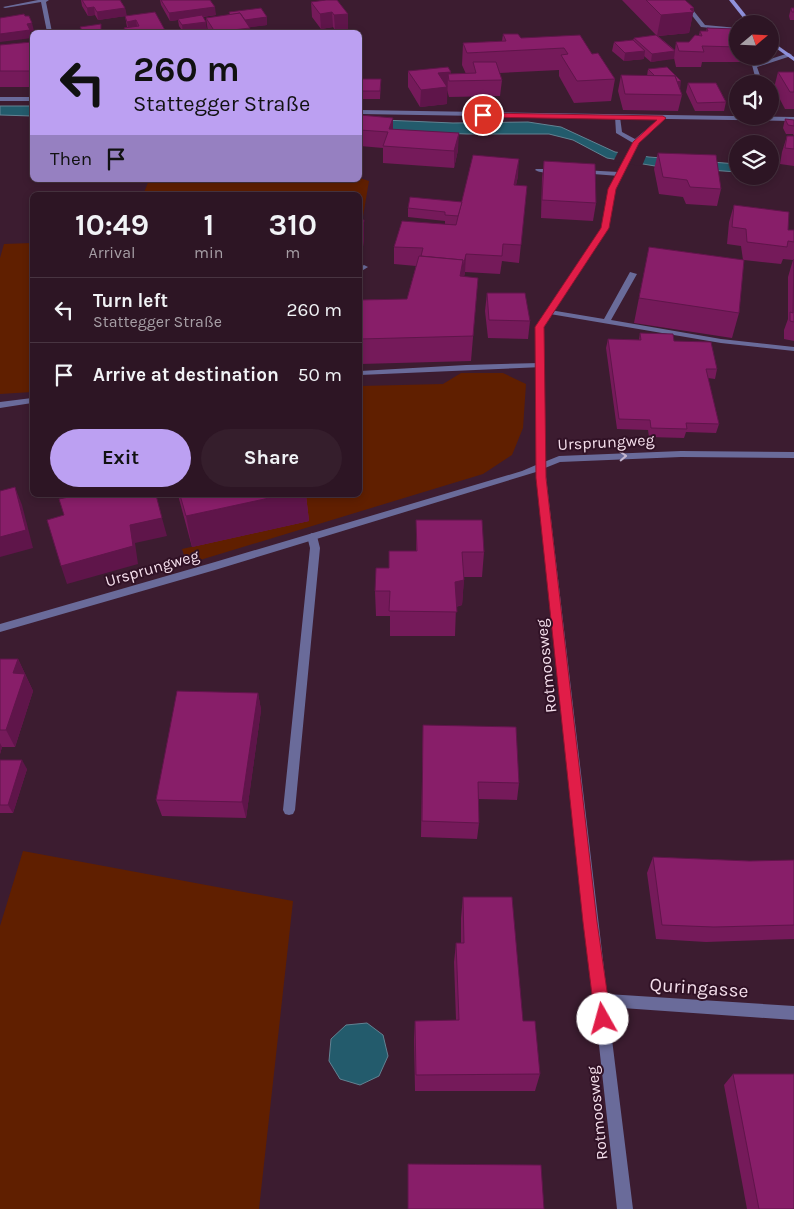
<!DOCTYPE html>
<html lang="en">
<head>
<meta charset="utf-8">
<style>
	body { margin:0; font-family:Karla,sans-serif; background:#351e2c; color:#f1f3f6; height:100vh; display:flex; flex-direction:column; font-size:19px; white-space:nowrap }
	* { box-sizing:border-box; margin:0 }
	p { font-size:16px; color:#a79fa6 }
	.icon { flex:none; width:28px; height:28px; fill:none; stroke:currentColor; stroke-width:2; stroke-linecap:round; stroke-linejoin:round }
	.map { position:relative; flex:1; overflow:hidden }
	.sheet { position:absolute; left:30px; top:192px; width:332px; height:305px; display:flex; flex-direction:column; background:#2d1524; border-radius:8px; box-shadow:0 2px 8px #0003,0 0 0 1px #483441 }
	.sheet>* { flex:none }
	.hud { position:absolute; left:30px; top:30px; width:332px; height:152px; border-radius:8px; box-shadow:0 2px 8px #0003,0 0 0 1px #483441; background:#bca0f2; color:#111; overflow:hidden }
	.needle { width:32px; rotate:71deg }
	.buttons { position:absolute; left:729px; top:15px; display:grid; gap:10px }
	.buttons a { display:grid; place-items:center; width:50px; height:50px; border-radius:50%; background:#2d1524; box-shadow:0 2px 8px #0003,0 0 0 1px #483441; font-size:25px }
	.pin { position:absolute; display:grid; place-items:center; width:42px; height:42px; color:#fff; margin:-21px; border:2px solid #fff; border-radius:50%; box-shadow:0 1px 5px #0007 }
	.me { position:absolute; width:55px; margin:-28px; rotate:353deg; stroke-linejoin:round; filter:drop-shadow(0 0 4px #0008) }
	.turn { display:flex; align-items:center; gap:18px; height:105px; padding:0 20px; font-size:22px }
	.turn .icon { width:65px; height:65px; stroke-width:2.5 }
	.turn b { display:block; font-size:35px; line-height:42px }
	.then { display:flex; align-items:center; height:48px; padding:0 20px; background:#0003; gap:10px; font-size:19px }
	.eta { display:flex; justify-content:space-evenly; align-items:center; height:85px; text-align:center }
	.eta b { font-size:30px; font-weight:700; line-height:35px }
	.cta { display:flex; gap:10px; margin-top:auto; padding:10px 20px }
	.cta a { flex:1; height:58px; border-radius:30px; background:#bca0f2; color:#111; font-size:20px; font-weight:700; line-height:58px; text-align:center }
	.cta a+a { background:#351e2c; color:#f1f3f6 }
	ul { padding:0; list-style:none }
	li { display:flex; align-items:center; gap:15px; height:65px; padding:0 20px; border-top:1px solid #483441 }
	li div { flex:1 }
	li b { display:block; font-size:19px }
	li em { font-style:normal }
	.map>svg:first-child { display:block }
	.green { fill:#601f00 }
	.water { fill:#235b6c; stroke:#628292 }
	.pier { fill:#3c1c30 }
	.lines { fill:none; stroke-linecap:round; stroke-linejoin:round }
	.service { fill:#6a6b9a; fill-rule:evenodd }
	.minor { fill:#6a6b9a; fill-rule:evenodd }
	.tertiary { fill:#6a6b9a; fill-rule:evenodd }
	.secondary { fill:#8f91db; fill-rule:evenodd }
	.wall { fill:#751a5a }
	.shaded-wall { fill:#5f154a }
	.building { fill:#881e69; stroke:#5f154a }
	.oneway { stroke:#c4b6cf }
	.route { fill:#e11d48; stroke:#92132f }
	.labels { text-anchor:middle; dominant-baseline:central; stroke-width:4; stroke-linejoin:round; paint-order:stroke }
	.street-label { font-size:16px; fill:#f4deeb; stroke:#311226 }
	.near-street-label { font-size:19px; fill:#f4deeb; stroke:#311226 }
</style>
</head>
<body>
<div class="map">
<svg width="794" height="1209" viewBox="0 0 794 1209">
	<rect width="100%" height="100%" fill="#3c1c30"/>
	<g class="green">
		<path d="M360,178L369,181L360,234V195H143L149,180H360Z"/>
		<path d="M32,243V392L0,394V258L4,244Z"/>
		<path d="M461,373H503L526,384L523,428L512,455L483,474L187,564L182,549L308,521L299,495H360V386L443,384Z"/>
		<path d="M23,851L293,901L259,1209H0V926Z"/>
	</g>
	<g class="water">
		<path d="M0,106H32V116L0,115Z"/>
		<path d="M360,119L453,123L528,122L561,127L615,152L649,157L737,164V172L655,166L607,158L573,140L549,134H467L360,130Z"/>
		<path d="M367,1023L383,1035L388,1056L379,1076L360,1085L340,1079L329,1061L331,1039L346,1025Z"/>
	</g>
	<path class="pier" d="M619,150L647,154L642,166L613,162Z"/>
	<g class="lines">
		<g class="service">
			<path d="M680,0H685L705,25L738,28V31L701,27Z"/>
			<path d="M789,53L792,55L791,56L757,67L763,84H757L752,65Z"/>
			<path d="M536,169H555L558,171C553,174 540,173 535,170Z"/>
			<path d="M582,170L619,172L622,174L619,176L580,173V171Z"/>
			<path d="M364,265L368,267L360,272V267Z"/>
			<path d="M630,272L637,274L611,320L721,339L794,347V351L721,343L550,314L546,312L550,310L604,319Z"/>
			<path d="M540,363H543V367L360,375V371L466,365Z"/>
			<path d="M32,398V403L0,408V402Z"/>
			<path d="M312,533L317,536L320,548L295,810L293,814L289,815L285,814L283,810L310,548L307,536Z"/>
		</g>
		<g class="minor">
			<path d="M38,0H49L46,2L52,32H47L41,2L5,8L3,7Z"/>
			<path d="M615,116L620,117L622,132L635,139L661,117L666,118L639,143L615,189L608,228L544,327V462L559,456L681,451L794,452V458L681,457L560,462L545,468L607,994L794,1006V1020L608,1007L633,1209H617L536,472L215,570L0,632V624L215,562L522,471L536,465V327L602,228L609,189L633,143L616,133Z"/>
		</g>
		<g class="tertiary">
			<rect x="0" y="97" width="32" height="4"/>
			<path d="M360,110L794,117V121L360,114Z"/>
		</g>
		<g class="secondary">
			<path d="M729,0H734L753,24H748Z"/>
			<path d="M770,40L794,57V61L770,44Z"/>
		</g>
	</g>
	<g class="wall">
		<path d="M81,0H120L125,8L126,15L166,32H125L124,28L127,27L125,16L98,20L95,15L88,16L82,6Z"/>
		<path d="M160,0H210L216,15L203,17L207,30L183,32L179,26L178,20L170,21L161,5Z"/>
		<path d="M622,0H685L694,8L689,33L658,36L675,50L676,42H689L699,35L700,31H706L707,28L738,32V56H745L744,62H702L701,67H676L674,58L651,62L644,56V59L624,61L612,51L614,42L633,40L634,38L656,35Z"/>
		<path d="M311,2L348,14V29L335,30L333,27L321,29L312,17Z"/>
		<path d="M791,8H794V20H790L789,16Z"/>
		<path d="M229,12L267,25L249,27L251,32H208L206,18L229,15Z"/>
		<path d="M503,34L592,54L615,79L611,101L574,103L559,76V70L499,73L502,80L500,96L449,97L447,90V104L420,107L408,87V71L451,74H466L462,65L463,43L502,41Z"/>
		<path d="M32,42V87H0V45Z"/>
		<path d="M648,69L680,90L682,95L678,111L623,110L618,91L621,75L647,76Z"/>
		<path d="M778,72H794V109H785L774,88Z"/>
		<path d="M360,79H381L380,99H360Z"/>
		<path d="M688,83L726,102L724,111H695L686,92Z"/>
		<path d="M360,115L393,118V129L458,150L454,168L383,163V148L360,146Z"/>
		<path d="M785,119L794,120V166L780,164L782,152L787,136H794L793,134H786L783,128Z"/>
		<path d="M658,153L721,189L717,206L686,204L683,197L659,194L654,169Z"/>
		<path d="M544,161L596,203L593,221L541,218L542,178Z"/>
		<path d="M518,176L516,185L527,186L519,263L502,261L500,274L465,272L464,277L478,278L471,361L360,364V300L407,299L416,266L394,264V247L456,225L445,224V221L408,217V208L462,202Z"/>
		<path d="M734,205L788,230H794V341L784,339V330L788,319V277L793,260L783,259L781,264L744,260L739,313L732,338L634,323L649,247L743,260L741,246L727,244L729,222Z"/>
		<path d="M360,220H364V237L362,256H360Z"/>
		<path d="M487,293L530,321L528,339L488,338L485,311Z"/>
		<path d="M640,333L674,341L717,369L715,379L708,378L719,424L716,433L686,432L684,438L649,437L648,430L617,429L606,348L608,339L639,340Z"/>
		<path d="M178,495H306L309,521L192,547Z"/>
		<path d="M416,520L484,552L482,577H464L462,605L456,607L455,636H390V616H376L375,591L389,568L416,551Z"/>
		<path d="M0,659H18L33,691L15,747H2L0,754Z"/>
		<path d="M258,693L261,710L246,818L162,816L156,800Z"/>
		<path d="M423,725L519,783L517,800L479,799V823L477,839L421,837Z"/>
		<path d="M0,760L27,769L13,813H0Z"/>
		<path d="M653,857L749,861L794,860V939L706,942L656,939L647,873Z"/>
		<path d="M463,897L523,1021L540,1074L535,1091H415L414,1039L415,1021L456,1020L454,962L456,943H461V918Z"/>
		<path d="M733,1074L794,1209H747L724,1085Z"/>
	</g>
	<g class="shaded-wall">
		<path d="M94,7L95,15L88,16L87,8Z"/>
		<path d="M215,7L216,15L170,21L169,13Z"/>
		<path d="M125,8L127,16L98,20L97,12Z"/>
		<path d="M694,8L689,33L657,36L661,15Z"/>
		<path d="M332,12L333,27L321,29L320,14Z"/>
		<path d="M348,14V29L335,30L334,15Z"/>
		<path d="M267,17V25L235,29L234,21Z"/>
		<path d="M136,20L138,32H129L127,22Z"/>
		<path d="M206,22L207,30L183,32L182,25Z"/>
		<path d="M32,23L34,31L30,32L32,38L0,42V34L27,24Z"/>
		<path d="M250,28L251,32H219Z"/>
		<path d="M645,51L644,59L624,61L625,53Z"/>
		<path d="M675,51L674,59L651,62L652,54Z"/>
		<path d="M451,72V81L448,74L447,104L420,107L421,90L438,73Z"/>
		<path d="M681,81L680,90L662,84Z"/>
		<path d="M393,118V134L389,129Z"/>
		<path d="M459,133L458,150L454,168V151Z"/>
		<path d="M519,159L518,176L512,202L514,185Z"/>
		<path d="M364,220V237L362,256L361,238Z"/>
		<path d="M466,254L465,272L458,301L460,276L463,260Z"/>
		<path d="M15,487L22,505L33,548L0,557V537Z"/>
		<path d="M283,495H306L309,521L192,547L186,516Z"/>
		<path d="M162,518L167,536L135,543L138,564L67,584L61,566L130,525Z"/>
		<path d="M464,580L462,605L454,607L455,582Z"/>
		<path d="M18,659L33,691L15,747L6,730L13,673Z"/>
		<path d="M258,693L261,710L246,818L242,802Z"/>
		<path d="M0,743L2,747L0,754Z"/>
		<path d="M22,760L27,769L13,813L8,805Z"/>
	</g>
	<g class="building">
		<path d="M82,0H120L125,8L97,12L94,7L87,8Z"/>
		<path d="M161,0H210L215,7L169,13Z"/>
		<path d="M326,0H337L348,14L334,15L332,12L320,14L311,2Z"/>
		<path d="M646,0H685L694,8L690,9L694,12L661,15Z"/>
		<path d="M261,8L267,17L245,20L240,13L230,15L229,12Z"/>
		<path d="M791,8H794V12H792Z"/>
		<path d="M155,12L166,32H126L124,28L139,26L136,20L127,22L125,16Z"/>
		<path d="M240,13L250,28L215,32L206,18Z"/>
		<path d="M24,14L25,16H29L32,23L27,24L30,30L0,34V18Z"/>
		<path d="M202,15L206,22L182,25L178,19Z"/>
		<path d="M101,24V32H83L80,27Z"/>
		<path d="M707,28L736,29L738,32V47L702,46L704,52L679,51L676,42H689L695,35L702,36L700,31H708Z"/>
		<path d="M503,34H518L521,38L580,35L592,54L598,53L615,79L577,81L561,55L568,54L564,48L467,53L463,43L506,41Z"/>
		<path d="M656,35L675,51L652,54L634,38Z"/>
		<path d="M633,40L645,51L625,53L614,42Z"/>
		<path d="M32,42V71H0V45Z"/>
		<path d="M473,62H496L502,80L449,81L448,74L476,73Z"/>
		<path d="M448,67L451,72L438,73L447,87L421,90L408,71Z"/>
		<path d="M667,67L681,81L677,82L675,76H655L648,69Z"/>
		<path d="M778,72H794V92H790Z"/>
		<path d="M621,75L675,76L682,95L625,94Z"/>
		<path d="M360,79H381L380,91H360Z"/>
		<path d="M688,83H716L726,102L697,103Z"/>
		<path d="M360,115L393,118L389,129L459,133L454,151L383,146L388,132L360,130Z"/>
		<path d="M785,119L794,120V126L788,125Z"/>
		<path d="M787,136H794V149L785,148Z"/>
		<path d="M658,153L716,155L721,189L690,187L687,180L663,177Z"/>
		<path d="M473,155L519,159L514,185L527,186L521,245L503,244L502,256L466,254L463,267V260L421,256L423,248L394,247L402,221L456,225Z"/>
		<path d="M544,161L595,164L596,203L542,200Z"/>
		<path d="M410,197L462,202L458,216L445,215V212L408,208Z"/>
		<path d="M734,205L789,212L788,230H794V242L788,241L787,247L747,242L746,229L732,227Z"/>
		<path d="M360,220H364L361,238H360Z"/>
		<path d="M649,247L744,260L739,313L639,298Z"/>
		<path d="M419,256L463,260L460,276L478,278L473,336L360,339V300L407,299Z"/>
		<path d="M794,259V322L790,321V312L793,313Z"/>
		<path d="M487,293H525L530,321L489,320Z"/>
		<path d="M640,333L673,334L674,341L711,342L717,369H706L719,424L686,423L687,429L651,428L650,420L619,419L608,339L641,340Z"/>
		<path d="M15,487L26,530L0,537V491Z"/>
		<path d="M79,495H156L162,518L130,525L133,546L61,566L47,520L64,515L59,499Z"/>
		<path d="M180,495H283L186,516Z"/>
		<path d="M416,520H482L484,552H462L464,580L455,582L457,612L389,611L390,591H375L376,568H389V551H417Z"/>
		<path d="M0,659H18L13,673L25,674L6,730H0Z"/>
		<path d="M177,691L258,693L242,802L156,800Z"/>
		<path d="M423,725L516,727L519,783L478,782L479,823L422,821Z"/>
		<path d="M0,760H22L8,805H0Z"/>
		<path d="M653,857L749,861L794,860V925L714,927L662,925Z"/>
		<path d="M463,897H512L523,1021H535L540,1074L416,1075L415,1021L459,1020L456,943H464Z"/>
		<path d="M733,1074H794V1209H759Z"/>
		<path d="M408,1164L541,1165L544,1209H408Z"/>
	</g>
	<defs><path id="oneway-chevron" d="M-2-3.5L2.5 0L-2 3.5" fill="none" stroke-width="1.6" stroke-linecap="round" stroke-linejoin="round" transform="scale(1.25)"/></defs>
	<use class="oneway" href="#oneway-chevron" transform="translate(623 456) rotate(-2)"/>
	<path class="route" d="M483,113L663,116L666,118L639,143L616,189L609,228L544,327L546,478L597,922L611,1019L609,1024L603,1026L598,1024L595,1019L583,922L536,478L535,327L601,228L608,189L633,142L657,120L481,117V114Z"/>
	<g class="labels">
		<g class="street-label">
			<text transform="translate(606 442) rotate(-3)">Ursprungweg</text>
			<text transform="translate(152 568) rotate(-16)">Ursprungweg</text>
			<text transform="translate(546 666) rotate(-96)">Rotmoosweg</text>
			<text transform="translate(597 1113) rotate(-96)">Rotmoosweg</text>
		</g>
		<g class="near-street-label">
			<text transform="translate(699 988) rotate(4)">Quringasse</text>
		</g>
	</g>
</svg>
<div class="buttons">
<a><svg class="needle" viewBox="-14 -14 28 28"><path d="M0-13l5 13h-10z" fill="#e53935"/><path d="M0 13l5-13h-10z" fill="#a79fa6"/></svg></a>
<a><svg class="icon" aria-label="sound" viewBox="0 0 24 24"><path d="M4 9h4l5-4v14l-5-4H4zM17 9q2 3 0 6"/></svg></a>
<a><svg class="icon" aria-label="layers" viewBox="0 0 24 24"><path d="M12 4l9 5-9 5-9-5zM3 14l9 5 9-5"/></svg></a>
</div>
<div class="pin" style="left:483px;top:115px;background:#d93025"><svg class="icon" aria-label="arrive" viewBox="0 0 24 24"><path d="M6 21V4h12l-3 4 3 4H6"/></svg></div>
<svg class="me" style="left:603px;top:1019px" viewBox="-20 -20 40 40"><circle r="19" fill="#fff"/><path d="M0-13L10 11 0 6-10 11z" fill="#e11d48"/></svg>
<div class="hud">
<div class="turn"><svg class="icon" aria-label="left" viewBox="0 0 24 24"><path d="M17 20v-9H6M10 6l-5 5 5 5"/></svg><div><b>260 m</b>Stattegger Straße</div></div>
<div class="then">Then<svg class="icon" aria-label="arrive" viewBox="0 0 24 24"><path d="M6 21V4h12l-3 4 3 4H6"/></svg></div>
</div>
<section class="sheet">
<div class="eta">
<div><b>10:49</b><p>Arrival</p></div>
<div><b>1</b><p>min</p></div>
<div><b>310</b><p>m</p></div>
</div>
<ul>
<li><svg class="icon" aria-label="left" viewBox="0 0 24 24"><path d="M17 20v-9H6M10 6l-5 5 5 5"/></svg><div><b>Turn left</b><p>Stattegger Straße</p></div><em>260 m</em></li>
<li><svg class="icon" aria-label="arrive" viewBox="0 0 24 24"><path d="M6 21V4h12l-3 4 3 4H6"/></svg><div><b>Arrive at destination</b></div><em>50 m</em></li>
</ul>
<div class="cta"><a>Exit</a><a>Share</a></div>
</section>
</div>
</body>
</html>
